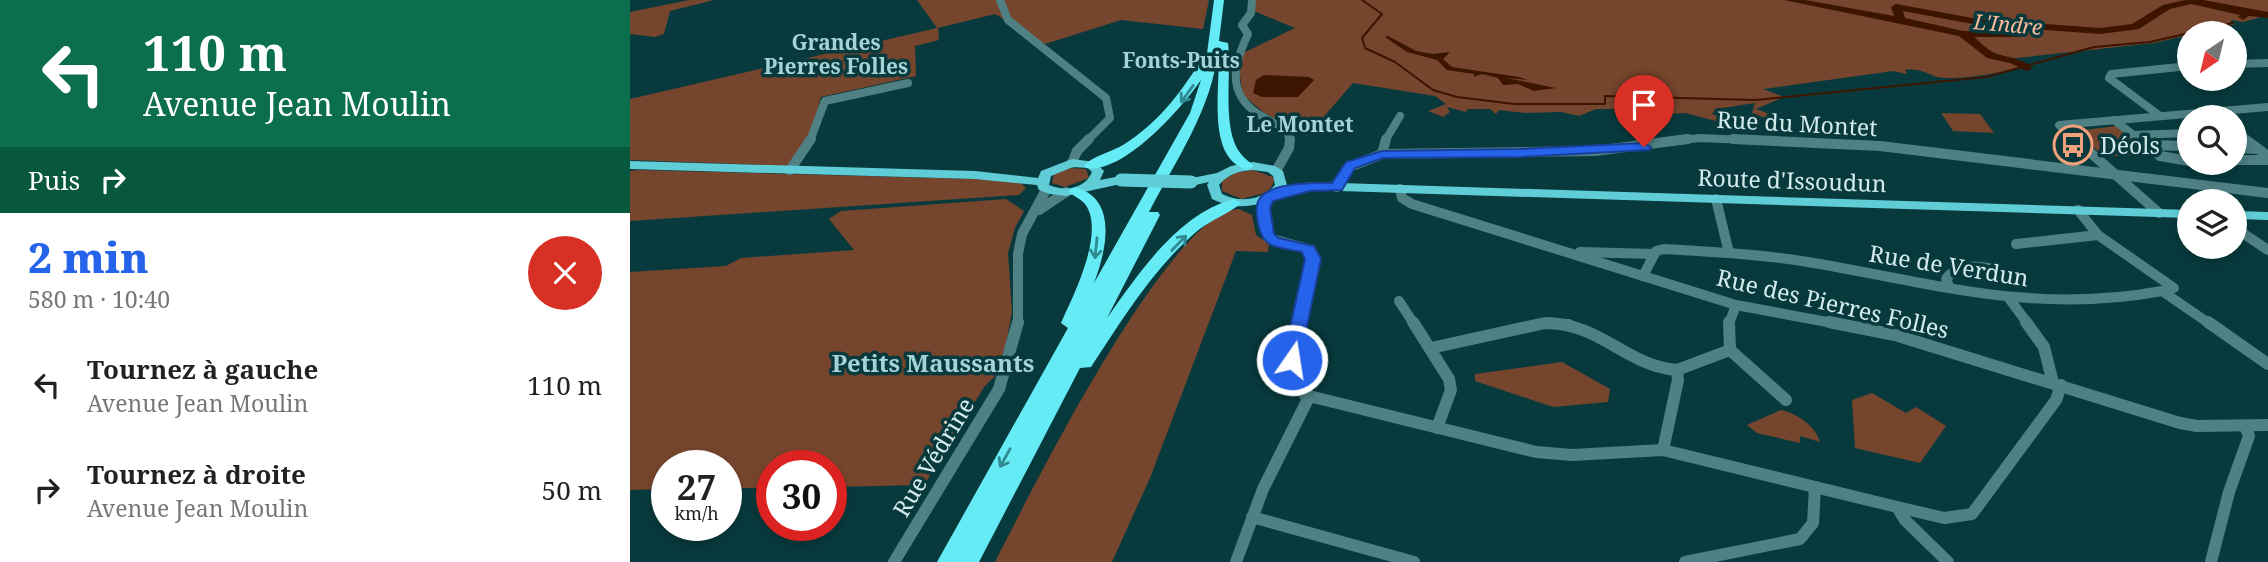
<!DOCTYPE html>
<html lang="fr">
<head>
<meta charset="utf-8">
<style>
	body { margin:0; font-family:"Noto Serif",serif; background:#f2f2f2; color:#222; height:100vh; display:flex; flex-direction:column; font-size:26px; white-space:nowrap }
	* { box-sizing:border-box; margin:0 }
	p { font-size:23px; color:#767676 }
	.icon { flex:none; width:38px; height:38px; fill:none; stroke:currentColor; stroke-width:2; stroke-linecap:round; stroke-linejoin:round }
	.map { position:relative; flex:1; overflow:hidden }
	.sheet { display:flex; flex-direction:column; background:#fff; width:630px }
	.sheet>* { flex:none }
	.top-card { background:#0b6e4f; color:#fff; overflow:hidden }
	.needle { width:46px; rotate:215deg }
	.buttons { position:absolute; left:1547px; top:21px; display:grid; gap:14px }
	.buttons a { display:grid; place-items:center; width:70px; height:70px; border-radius:50%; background:#fff; box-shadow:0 4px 10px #0003; font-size:35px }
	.speed { position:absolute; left:21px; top:450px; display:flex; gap:14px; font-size:35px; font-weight:700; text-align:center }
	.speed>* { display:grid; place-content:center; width:91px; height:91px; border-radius:50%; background:#fff; box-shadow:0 4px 10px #0003; line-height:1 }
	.speed small { font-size:18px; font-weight:400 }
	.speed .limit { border:10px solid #d22; background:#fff; color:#111 }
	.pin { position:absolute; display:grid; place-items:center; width:60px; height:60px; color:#fff; margin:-72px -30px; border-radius:50% 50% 50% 0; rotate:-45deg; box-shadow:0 0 7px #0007 }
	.pin .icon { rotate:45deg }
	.me { position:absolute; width:77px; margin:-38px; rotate:13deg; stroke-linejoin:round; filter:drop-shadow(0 0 5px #0008) }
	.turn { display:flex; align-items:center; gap:24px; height:147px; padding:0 28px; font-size:32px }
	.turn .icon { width:91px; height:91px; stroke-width:2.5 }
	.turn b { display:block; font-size:49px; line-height:60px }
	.then { display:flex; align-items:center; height:66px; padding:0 28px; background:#0003; gap:14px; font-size:26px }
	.round { display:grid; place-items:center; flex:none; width:74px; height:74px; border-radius:37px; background:#f2f2f2 }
	.summary { display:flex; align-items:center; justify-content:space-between; height:119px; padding:0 28px }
	h1 { font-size:42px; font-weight:800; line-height:52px; color:#2563eb }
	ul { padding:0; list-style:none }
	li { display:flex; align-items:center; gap:21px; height:105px; padding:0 28px }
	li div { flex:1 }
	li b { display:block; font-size:26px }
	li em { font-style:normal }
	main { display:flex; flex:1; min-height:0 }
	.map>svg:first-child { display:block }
	.green { fill:#75452d }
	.water { fill:#3c1400 }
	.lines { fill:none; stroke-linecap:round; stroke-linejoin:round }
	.stream { stroke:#3c1400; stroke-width:2 }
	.river { fill:#3c1400; fill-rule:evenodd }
	.minor-far2 { stroke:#4f8084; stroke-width:8 }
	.minor-far1 { stroke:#4f8084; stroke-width:10 }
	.minor { stroke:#4f8084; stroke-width:12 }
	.major { fill:#60cdd6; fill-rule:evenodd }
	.highway { fill:#64ebf6; fill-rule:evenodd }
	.major-bridge { stroke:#60cdd6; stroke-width:13 }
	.oneway { stroke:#318a90 }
	.route { fill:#2563eb; stroke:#184099; stroke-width:2 }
	.labels { text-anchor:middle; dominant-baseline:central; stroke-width:7; stroke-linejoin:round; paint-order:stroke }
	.far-water-label { font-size:21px; font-style:italic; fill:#fcba9a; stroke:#083a3d }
	.far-neighbourhood-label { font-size:21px; font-weight:bold; fill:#a4d4d8; stroke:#083a3d }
	.street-label { font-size:23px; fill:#d4ebed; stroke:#083a3d }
	.poi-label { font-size:23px; fill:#d4ebed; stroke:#083a3d; text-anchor:start }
	.neighbourhood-label { font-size:24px; font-weight:bold; fill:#a4d4d8; stroke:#083a3d }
</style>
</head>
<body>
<main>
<section class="sheet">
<div class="top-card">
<div class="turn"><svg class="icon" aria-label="left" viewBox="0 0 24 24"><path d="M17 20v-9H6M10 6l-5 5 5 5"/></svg><div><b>110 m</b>Avenue Jean Moulin</div></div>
<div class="then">Puis<svg class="icon" aria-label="right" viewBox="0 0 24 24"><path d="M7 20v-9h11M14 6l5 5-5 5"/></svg></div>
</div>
<div class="summary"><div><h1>2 min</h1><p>580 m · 10:40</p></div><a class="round" style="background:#d93025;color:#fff"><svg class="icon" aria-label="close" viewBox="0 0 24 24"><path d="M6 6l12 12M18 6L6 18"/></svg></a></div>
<ul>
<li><svg class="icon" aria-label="left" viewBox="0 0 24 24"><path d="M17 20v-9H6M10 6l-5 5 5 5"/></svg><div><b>Tournez à gauche</b><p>Avenue Jean Moulin</p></div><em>110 m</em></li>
<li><svg class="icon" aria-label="right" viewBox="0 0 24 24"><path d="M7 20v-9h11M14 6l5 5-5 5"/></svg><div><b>Tournez à droite</b><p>Avenue Jean Moulin</p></div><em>50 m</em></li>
</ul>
</section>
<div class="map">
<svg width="1638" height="562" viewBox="0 0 1638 562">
	<rect width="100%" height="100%" fill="#083a3d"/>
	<g class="green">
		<path d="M59,0H84L40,11L34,34L25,37L0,34V12Z"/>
		<path d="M287,0H579L573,29L491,20L415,44L365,14L308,28L309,40L285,46L286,76L191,97L183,127L161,166L0,160V99L307,28Z"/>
		<path d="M619,0H1638V15L1613,22L1602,20L1600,22L1606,24L1524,43L1378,59L1391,66C1377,73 1322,81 1307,77C1295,73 1290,68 1275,70L1277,74L1263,71L1133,89L1154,97L1126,109L1137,113L1138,119L1122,113L1125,103L1086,109L1082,114L1119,126L1124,131L1055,113L1026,115L991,112V109H966L949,116L931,112L895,113L869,110L866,114L860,109H838L836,112L817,107L820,112L813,117L798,111L816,104L805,96L723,83L677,136L633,112L612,94L609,65L611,54L665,28L619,9Z"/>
		<path d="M1311,113L1350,114L1364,133L1323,131Z"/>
		<path d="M1486,126L1520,156H1473L1446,131Z"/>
		<path d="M441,168L456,169L459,178L435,187L422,183L424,174Z"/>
		<path d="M9,170L345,179L388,181L396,188L389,195L0,221V171Z"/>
		<path d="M623,170L643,177L644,182L638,192L612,199L592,191V181L605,173Z"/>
		<path d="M376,199L394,211L385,228L378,253L382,312L371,370L354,387L294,485L201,487V466H142V488H96V466H37V489L0,490V272L96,266L111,258L224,250L199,219L211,211Z"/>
		<path d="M609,209L622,215L626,235L639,244L638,252L606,251L520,478L482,562H365C398,498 540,210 609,209Z"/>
		<path d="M932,362L980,389L978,402L923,407L845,381V374Z"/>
		<path d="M1242,393L1276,413L1286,407L1316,426L1290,463L1225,448L1222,400Z"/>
		<path d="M1151,410C1166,413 1186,426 1190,442L1170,436V443L1127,433L1117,425Z"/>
	</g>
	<g class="water">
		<path d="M758,36L786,51L803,54L820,52L813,59L822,67L889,77L898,80L877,78L926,88L904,91L888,84L873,85L868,78L852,74L844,77V74L817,70L807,60L777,52L755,37Z"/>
		<path d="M634,75L679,77L684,80L668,97H632L623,93L626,80Z"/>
	</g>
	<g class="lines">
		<path class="stream" d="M732,0L752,14L732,38L735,48L765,62L803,90L827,97L884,104H975V96L1126,100L1356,77L1464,47L1520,42L1603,23"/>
		<path class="river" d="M1154,0H1175L1264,16L1261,7L1266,4L1348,19L1470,28L1502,24L1533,5L1555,0H1573L1638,12V18L1619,16L1613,20L1608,17L1610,15L1561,4L1540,9L1509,29L1470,34L1348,25L1273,11L1275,18L1333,31L1392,32V36L1388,37H1344C1350,42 1358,51 1367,54C1380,58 1391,58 1403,68L1397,71L1380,63L1357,58L1329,36Z"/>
		<g class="minor-far2">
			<path d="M370,0L378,20L476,98L480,118L457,141"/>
			<path d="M622,0L621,13L612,25L618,34C604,64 596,92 628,114C638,120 649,124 657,132L660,141"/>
			<path d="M1605,64L1638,63"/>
			<path d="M1530,116L1479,78L1481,74L1559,66"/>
			<path d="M1484,120L1511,141"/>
			<path d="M1605,132L1618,141"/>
			<path d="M1503,135L1559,133"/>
			<path d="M180,141L195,101L278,83"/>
			<path d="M755,141L770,116"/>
			<path d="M1044,141L1070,138L1142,141"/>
			<path d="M1447,141L1429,125L1638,107"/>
		</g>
		<g class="minor-far1">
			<path d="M1103,139L1250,146L1638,193"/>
			<path d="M1445,139L1529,213"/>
			<path d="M1509,139L1530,156L1559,161"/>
			<path d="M1615,139L1638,156"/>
			<path d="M1516,145L1559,146"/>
			<path d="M1605,148L1626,149"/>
			<path d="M752,154L756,139"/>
			<path d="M1605,160H1638"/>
			<path d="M442,163L447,151L459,139"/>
			<path d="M160,170L181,139"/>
			<path d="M646,171L659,148L660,139"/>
			<path d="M707,187L717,168L752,154L965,151L1058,139"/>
			<path d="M770,189L772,198L782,204L1106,305L1208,324"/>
			<path d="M637,198L632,219L638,238L675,248L682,255V272L669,324"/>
			<path d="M1086,199L1099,253"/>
			<path d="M409,210L436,192"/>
			<path d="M1448,210L1468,235L1544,288L1532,291L1580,324"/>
			<path d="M1605,228L1638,250"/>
			<path d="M1386,244L1468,235"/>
			<path d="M950,252L1024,254"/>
			<path d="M1013,276L1026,251L1034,249C1082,252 1130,254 1178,262C1304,283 1402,315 1532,291"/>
			<path d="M1320,288L1316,279C1326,265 1343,265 1359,268"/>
			<path d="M1378,297L1398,324"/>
			<path d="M769,301L784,324"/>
			<path d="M388,324V254L392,234L416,190"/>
			<path d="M909,324H939"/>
			<path d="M1099,324L1106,305"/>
		</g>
		<g class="minor">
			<path d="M669,322C662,349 660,371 675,395L906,452L942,455L1033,450L1267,507L1275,520L1318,562"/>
			<path d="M783,322L819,379L821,390L807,428"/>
			<path d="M1199,322L1265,335L1550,423L1567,426L1638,425"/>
			<path d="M1396,322L1414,347L1423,383"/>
			<path d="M1578,322L1638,364"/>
			<path d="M801,348L915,323C971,323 996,366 1047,370"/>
			<path d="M1100,350L1156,400"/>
			<path d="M1033,450L1048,380L1047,370L1100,350L1099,322"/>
			<path d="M1267,507L1314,518L1342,514L1426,400L1431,385"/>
			<path d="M622,517L784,562"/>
			<path d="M264,562L369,389L388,322"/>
			<path d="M606,562L633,489L679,397"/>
			<path d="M1055,562L1170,539L1183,523L1185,487"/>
			<path d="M1581,562L1599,492L1619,436L1615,426"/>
		</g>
		<g class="major">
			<path d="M442,159L465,162L474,171L470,180L491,176L497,180L495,183L436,196L420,194L409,190L407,185L345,179L0,169V161L345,171L408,178L411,171ZM443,167L458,168L462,172C455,189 435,192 419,185L421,176Z"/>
			<path d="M623,162L645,166L653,171L657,185L655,187L680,182L1559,210V218L680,190C670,192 656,192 647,197C624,208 605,210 582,199L577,185L579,182L561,186L555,182L557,179L587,173L601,166ZM623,170L638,172L643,176L645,185C631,201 610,203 592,194L589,185C598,174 609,171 623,170Z"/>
			<path d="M1605,211L1638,212V220L1605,219Z"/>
		</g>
		<path class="highway" d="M584,0H594L589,41L598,43C602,73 591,130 611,154C615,159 620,162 624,166L617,170C574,157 592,83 588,50C582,109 546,160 519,212H528L530,215L477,318C508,274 549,213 604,199L611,203C602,212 579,221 566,232C523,269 492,320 461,367L450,368L349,562H307L438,328L431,323C443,296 476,232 455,204C451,199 443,196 438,191L445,187C489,199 476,251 464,283L560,113L571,80C552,108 493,175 456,168L454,165C464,156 481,152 493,145C527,124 549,95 570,62L576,61Z"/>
		<path class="major-bridge" d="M491,180L561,182"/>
	</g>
	<defs><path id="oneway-shaft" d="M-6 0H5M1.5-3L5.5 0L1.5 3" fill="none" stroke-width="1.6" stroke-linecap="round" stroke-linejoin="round" transform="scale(1.75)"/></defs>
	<g class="oneway">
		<use href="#oneway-shaft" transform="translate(557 94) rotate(126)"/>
		<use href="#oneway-shaft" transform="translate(549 243) rotate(-46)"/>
		<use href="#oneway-shaft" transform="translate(466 248) rotate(96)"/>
		<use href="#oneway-shaft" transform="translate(375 458) rotate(119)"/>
	</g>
	<path class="route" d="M1014,143L1021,147L1019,150L890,157L753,158L725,168L712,190L680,191L643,201L640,208L644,234L649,238L684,246L691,259L670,360L662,366L655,365L653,360L675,259L672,252C643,246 631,249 627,217C626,209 626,201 632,196C644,183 685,182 702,183L716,162L752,151L890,149Z"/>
	<defs>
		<symbol id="bus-ring" viewBox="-11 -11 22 22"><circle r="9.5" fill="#083a3d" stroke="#f1a27b" stroke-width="1.5"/><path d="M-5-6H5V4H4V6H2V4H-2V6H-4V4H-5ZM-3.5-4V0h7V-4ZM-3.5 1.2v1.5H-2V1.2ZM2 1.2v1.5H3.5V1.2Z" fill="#f1a27b"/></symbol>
	</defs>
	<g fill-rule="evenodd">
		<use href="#bus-ring" x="1421" y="123" width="44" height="44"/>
	</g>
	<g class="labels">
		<g class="far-water-label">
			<text transform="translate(1378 24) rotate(5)">L'Indre</text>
		</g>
		<g class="far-neighbourhood-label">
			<text x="206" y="42">Grandes<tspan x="206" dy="24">Pierres Folles</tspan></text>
			<text x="551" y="60">Fonts-Puits</text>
			<text x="670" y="124">Le Montet</text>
		</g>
		<g class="street-label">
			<text transform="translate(1167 123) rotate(3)">Rue du Montet</text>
			<text transform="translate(1162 180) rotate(2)">Route d'Issoudun</text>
			<text transform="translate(1319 265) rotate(9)">Rue de Verdun</text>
			<text transform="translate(1203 303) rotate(13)">Rue des Pierres Folles</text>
			<text transform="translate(303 457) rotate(-59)">Rue Védrine</text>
		</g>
		<g class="poi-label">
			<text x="1470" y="145">Déols</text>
		</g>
		<g class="neighbourhood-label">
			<text x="303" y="362">Petits Maussants</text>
		</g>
	</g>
</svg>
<div class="buttons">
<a><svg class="needle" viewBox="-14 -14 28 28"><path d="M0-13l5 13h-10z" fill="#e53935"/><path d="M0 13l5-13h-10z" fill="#767676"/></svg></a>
<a><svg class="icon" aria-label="search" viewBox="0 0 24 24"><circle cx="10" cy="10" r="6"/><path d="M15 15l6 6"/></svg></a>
<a><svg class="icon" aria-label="layers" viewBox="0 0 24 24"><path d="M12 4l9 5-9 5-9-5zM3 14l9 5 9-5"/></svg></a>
</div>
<div class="speed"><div>27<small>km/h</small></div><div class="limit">30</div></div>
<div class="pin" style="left:1014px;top:147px;background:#d93025"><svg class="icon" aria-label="arrive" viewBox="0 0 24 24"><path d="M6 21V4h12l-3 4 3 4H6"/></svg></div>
<svg class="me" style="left:662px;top:360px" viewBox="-20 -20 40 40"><circle r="17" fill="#2563eb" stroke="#fff" stroke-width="3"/><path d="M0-11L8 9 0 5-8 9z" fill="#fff"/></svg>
</div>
</main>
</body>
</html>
